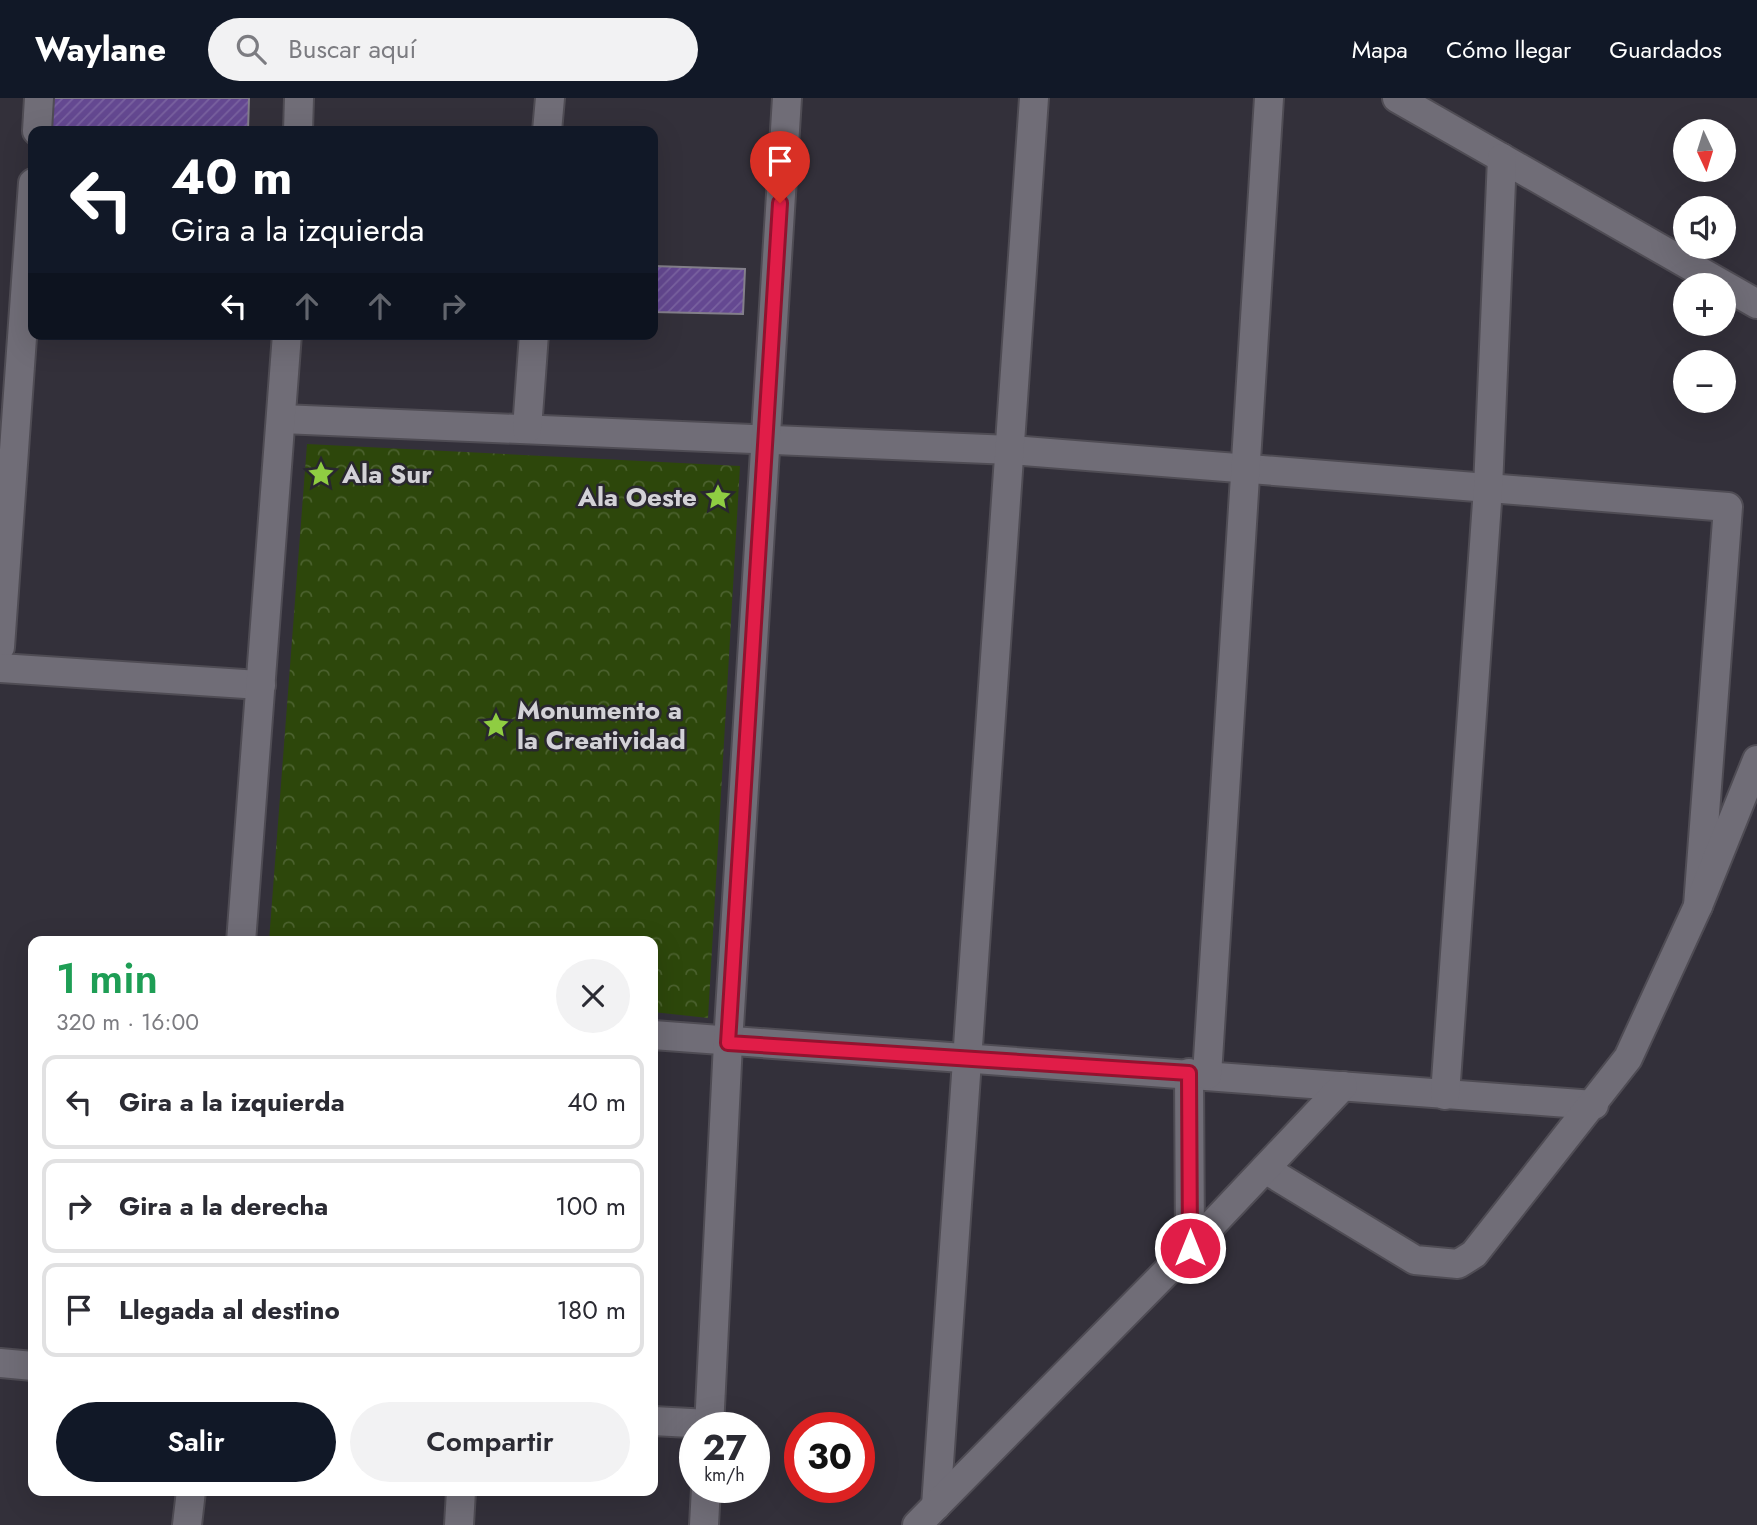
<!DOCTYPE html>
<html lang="es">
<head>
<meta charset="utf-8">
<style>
	body { margin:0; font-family:Jost,sans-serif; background:#f2f2f3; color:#2b2b33; height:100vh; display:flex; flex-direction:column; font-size:26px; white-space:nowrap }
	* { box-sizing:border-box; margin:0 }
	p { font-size:23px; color:#7c7c81 }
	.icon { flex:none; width:38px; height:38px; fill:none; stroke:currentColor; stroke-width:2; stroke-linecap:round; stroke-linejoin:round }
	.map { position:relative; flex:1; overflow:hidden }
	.drawer { position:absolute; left:28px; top:838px; width:630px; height:560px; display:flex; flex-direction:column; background:#fff; border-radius:14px; box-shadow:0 7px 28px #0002 }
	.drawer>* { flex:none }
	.hud { position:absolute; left:28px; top:28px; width:630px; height:214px; border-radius:14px; box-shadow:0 7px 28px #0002; background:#111827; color:#fff; overflow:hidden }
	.needle { width:46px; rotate:176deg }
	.fabs { position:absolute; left:1673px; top:21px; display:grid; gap:14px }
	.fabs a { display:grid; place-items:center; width:63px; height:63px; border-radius:50%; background:#fff; box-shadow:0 7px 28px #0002; font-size:35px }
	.speed { position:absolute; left:679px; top:1314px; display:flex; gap:14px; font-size:35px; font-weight:700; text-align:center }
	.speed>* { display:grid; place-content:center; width:91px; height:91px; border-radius:50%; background:#fff; box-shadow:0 7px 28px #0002; line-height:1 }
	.speed small { font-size:18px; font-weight:400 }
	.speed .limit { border:10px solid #d22; background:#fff; color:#111 }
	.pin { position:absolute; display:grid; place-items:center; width:60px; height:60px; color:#fff; margin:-72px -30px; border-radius:50% 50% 50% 0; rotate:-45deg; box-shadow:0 0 7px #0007 }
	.pin .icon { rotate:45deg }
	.me { position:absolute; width:77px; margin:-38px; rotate:0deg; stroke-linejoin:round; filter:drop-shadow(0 0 5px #0008) }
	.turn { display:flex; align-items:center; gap:24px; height:147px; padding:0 28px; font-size:32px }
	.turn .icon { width:91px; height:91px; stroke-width:2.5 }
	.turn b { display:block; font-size:49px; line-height:60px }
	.lanes { display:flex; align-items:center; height:66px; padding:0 28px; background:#0003; justify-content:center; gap:35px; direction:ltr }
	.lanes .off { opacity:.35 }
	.round { display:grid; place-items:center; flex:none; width:74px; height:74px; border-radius:37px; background:#f2f2f3 }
	.overview { display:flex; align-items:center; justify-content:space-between; height:119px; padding:0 28px }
	h1 { font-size:42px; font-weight:600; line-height:52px; color:#1e9e55 }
	.action { display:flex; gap:14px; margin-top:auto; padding:14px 28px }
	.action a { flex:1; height:80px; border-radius:42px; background:#111827; color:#fff; font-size:28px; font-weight:600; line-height:80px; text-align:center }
	.action a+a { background:#f2f2f3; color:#2b2b33 }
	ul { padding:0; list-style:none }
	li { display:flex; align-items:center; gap:21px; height:94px; margin:0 14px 10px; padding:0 14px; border:4px solid #e1e1e2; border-radius:14px }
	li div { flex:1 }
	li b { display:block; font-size:26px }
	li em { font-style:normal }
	header { display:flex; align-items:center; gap:42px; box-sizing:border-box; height:98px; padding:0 35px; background:#111827; color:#fff }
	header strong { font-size:33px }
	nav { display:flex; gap:38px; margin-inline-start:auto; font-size:24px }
	.search { width:490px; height:63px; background:#f2f2f3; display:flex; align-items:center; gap:18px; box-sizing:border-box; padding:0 24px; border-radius:38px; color:#7c7c81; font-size:26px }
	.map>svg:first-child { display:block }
	.park { fill:url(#park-crowns) }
	.building { fill:url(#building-hatch); stroke:#837f8a; stroke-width:2 }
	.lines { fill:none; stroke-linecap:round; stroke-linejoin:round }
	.street-casing { stroke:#4f4c54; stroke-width:32 }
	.street { stroke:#706d77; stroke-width:28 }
	.route-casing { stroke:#92132f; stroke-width:18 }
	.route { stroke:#e11d48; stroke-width:12 }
	.labels { text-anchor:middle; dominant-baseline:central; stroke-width:5; stroke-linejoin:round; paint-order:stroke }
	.poi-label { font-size:26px; font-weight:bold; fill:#d3d2d7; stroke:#29272f; text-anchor:start }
</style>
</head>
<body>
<header>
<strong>Waylane</strong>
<div class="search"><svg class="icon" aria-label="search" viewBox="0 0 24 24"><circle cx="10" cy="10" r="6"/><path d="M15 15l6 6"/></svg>Buscar aquí</div>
<nav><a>Mapa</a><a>Cómo llegar</a><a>Guardados</a></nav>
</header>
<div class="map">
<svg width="1757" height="1427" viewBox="0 0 1757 1427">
	<defs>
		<pattern id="park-crowns" width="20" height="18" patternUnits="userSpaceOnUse" patternTransform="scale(1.75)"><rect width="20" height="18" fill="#2d470b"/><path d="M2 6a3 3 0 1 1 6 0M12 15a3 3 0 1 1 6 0" fill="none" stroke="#4b612e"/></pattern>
		<pattern id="building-hatch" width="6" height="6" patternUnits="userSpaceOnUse" patternTransform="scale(1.75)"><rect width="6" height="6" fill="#644891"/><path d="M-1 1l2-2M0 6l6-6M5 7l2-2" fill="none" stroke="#7962a0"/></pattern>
	</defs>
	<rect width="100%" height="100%" fill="#33303a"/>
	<path class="park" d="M307,346L740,368L708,920L653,914V844L269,843Z"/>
	<g class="building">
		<path d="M52,0H249L248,33H50Z"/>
		<path d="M653,168L745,171L743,216L653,214Z"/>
	</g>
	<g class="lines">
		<defs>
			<g id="street">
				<path d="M1397,0L1757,206"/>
				<path d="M37,33L39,0"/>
				<path d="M298,33L299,0"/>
				<path d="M547,33L550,0"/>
				<path d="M282,321L1011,352L1728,409L1698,808"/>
				<path d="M527,331L534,236"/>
				<path d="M0,549L33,85"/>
				<path d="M0,570L261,587"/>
				<path d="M241,844L287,236"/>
				<path d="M653,937L1594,1007"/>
				<path d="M1189,975L1190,1150"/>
				<path d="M1207,977L1269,0"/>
				<path d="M1445,997L1488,390L1502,60"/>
				<path d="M1265,1071L1415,1162L1458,1166L1474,1156L1628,960L1698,808L1757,662"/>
				<path d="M0,1265L33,1268"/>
				<path d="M653,1323L709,1326"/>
				<path d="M709,1330L728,945L787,0"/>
				<path d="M936,1408L1034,0"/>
				<path d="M187,1427L191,1393"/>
				<path d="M459,1427L461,1393"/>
				<path d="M704,1427L706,1390"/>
				<path d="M917,1427L1190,1150L1343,988"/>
			</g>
		</defs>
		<use href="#street" class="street-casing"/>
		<use href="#street" class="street"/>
	</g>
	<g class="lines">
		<defs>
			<path id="route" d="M780,105L728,945L1189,975L1190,1150"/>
		</defs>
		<use href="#route" class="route-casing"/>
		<use href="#route" class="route"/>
	</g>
	<defs>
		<symbol id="sight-bare" viewBox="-9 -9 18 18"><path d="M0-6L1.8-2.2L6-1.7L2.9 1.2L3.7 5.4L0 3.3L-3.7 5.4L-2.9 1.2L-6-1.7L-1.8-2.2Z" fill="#8fcd42" stroke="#29272f" stroke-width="2.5" paint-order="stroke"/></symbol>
	</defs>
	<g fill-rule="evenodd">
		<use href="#sight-bare" x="302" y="357" width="38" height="38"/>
		<use href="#sight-bare" x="699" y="380" width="38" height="38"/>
		<use href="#sight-bare" x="477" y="608" width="38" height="38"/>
	</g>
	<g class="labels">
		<g class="poi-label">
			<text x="342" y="376">Ala Sur</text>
			<text x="697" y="399" text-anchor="end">Ala Oeste</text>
			<text x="517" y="612">Monumento a<tspan x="517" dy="30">la Creatividad</tspan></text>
		</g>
	</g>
</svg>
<div class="fabs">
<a><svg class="needle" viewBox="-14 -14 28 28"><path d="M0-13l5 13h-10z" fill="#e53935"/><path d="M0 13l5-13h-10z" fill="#7c7c81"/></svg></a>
<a><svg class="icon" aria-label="sound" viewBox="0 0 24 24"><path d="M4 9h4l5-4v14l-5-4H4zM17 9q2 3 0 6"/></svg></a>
<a>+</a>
<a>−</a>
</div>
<div class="speed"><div>27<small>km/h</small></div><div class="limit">30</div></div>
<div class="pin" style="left:780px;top:105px;background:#d93025"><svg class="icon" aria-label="arrive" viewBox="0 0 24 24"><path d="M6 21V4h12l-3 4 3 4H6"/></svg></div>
<svg class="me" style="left:1190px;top:1150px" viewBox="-20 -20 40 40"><circle r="17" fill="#e11d48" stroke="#fff" stroke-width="3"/><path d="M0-11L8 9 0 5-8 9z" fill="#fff"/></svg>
<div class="hud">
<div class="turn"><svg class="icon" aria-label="left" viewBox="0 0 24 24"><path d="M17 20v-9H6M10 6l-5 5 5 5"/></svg><div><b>40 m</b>Gira a la izquierda</div></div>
<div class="lanes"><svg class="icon" aria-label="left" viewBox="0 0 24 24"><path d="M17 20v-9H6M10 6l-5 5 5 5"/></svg><svg class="icon off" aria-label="ahead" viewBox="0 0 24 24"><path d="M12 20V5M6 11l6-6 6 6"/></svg><svg class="icon off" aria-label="ahead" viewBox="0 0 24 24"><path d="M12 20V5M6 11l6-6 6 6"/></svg><svg class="icon off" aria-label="right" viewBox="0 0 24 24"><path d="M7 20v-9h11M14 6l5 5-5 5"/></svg></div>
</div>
<section class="drawer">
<div class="overview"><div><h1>1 min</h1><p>320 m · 16:00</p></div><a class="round"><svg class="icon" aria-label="close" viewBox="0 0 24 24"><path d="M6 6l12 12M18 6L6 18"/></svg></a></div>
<ul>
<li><svg class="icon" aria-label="left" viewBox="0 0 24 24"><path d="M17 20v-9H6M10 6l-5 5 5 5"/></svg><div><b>Gira a la izquierda</b></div><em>40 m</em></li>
<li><svg class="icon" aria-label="right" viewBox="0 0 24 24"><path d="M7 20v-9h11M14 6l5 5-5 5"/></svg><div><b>Gira a la derecha</b></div><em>100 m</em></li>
<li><svg class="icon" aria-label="arrive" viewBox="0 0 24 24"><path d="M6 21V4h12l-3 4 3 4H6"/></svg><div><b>Llegada al destino</b></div><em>180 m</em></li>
</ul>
<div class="action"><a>Salir</a><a>Compartir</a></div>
</section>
</div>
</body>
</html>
